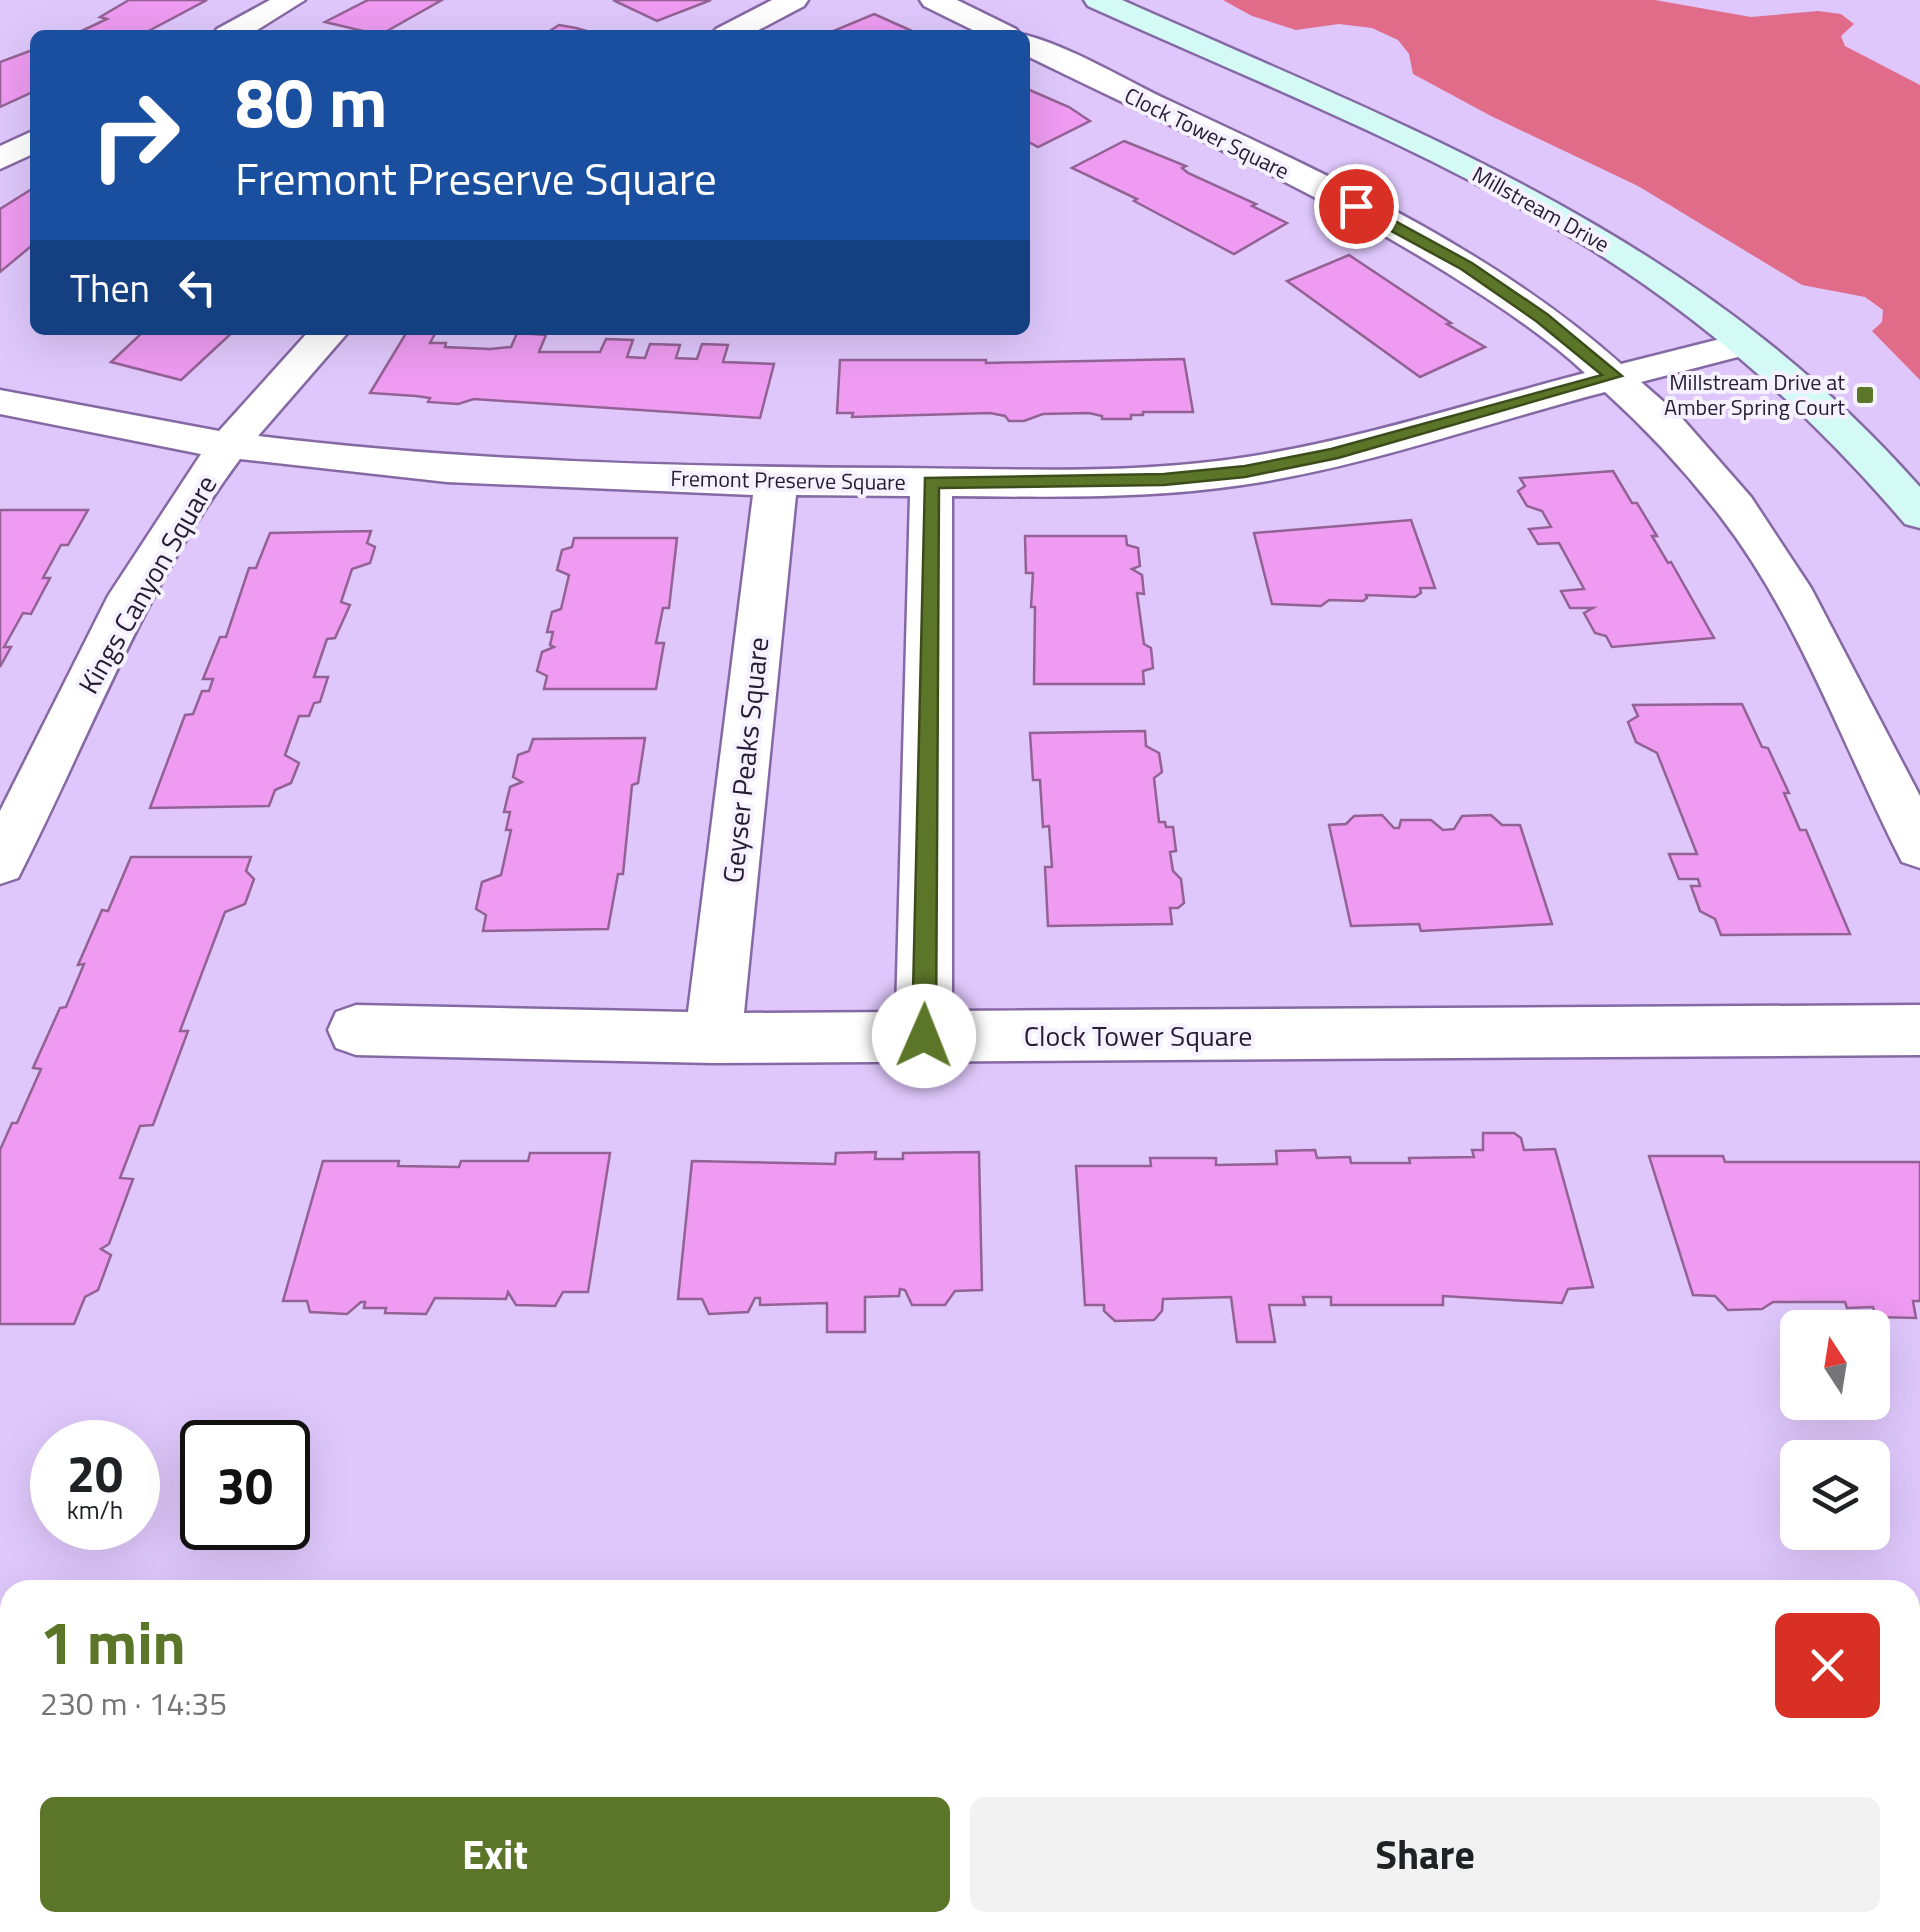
<!DOCTYPE html>
<html lang="en">
<head>
<meta charset="utf-8">
<style>
	body { margin:0; font-family:"Titillium Web",sans-serif; background:#f2f2f2; color:#202124; height:100vh; display:flex; flex-direction:column; font-size:38px; white-space:nowrap }
	* { box-sizing:border-box; margin:0 }
	p { font-size:32px; color:#757577 }
	.icon { flex:none; width:55px; height:55px; fill:none; stroke:currentColor; stroke-width:2; stroke-linecap:round; stroke-linejoin:round }
	.map { position:relative; flex:1; overflow:hidden }
	.drawer { position:absolute; left:0px; top:1580px; width:1920px; height:352px; display:flex; flex-direction:column; background:#fff; border-radius:30px 30px 0 0; box-shadow:0 10px 40px #0002 }
	.drawer>* { flex:none }
	.top-card { position:absolute; left:30px; top:30px; width:1000px; height:305px; border-radius:15px; box-shadow:0 10px 40px #0002; background:#1a4fa0; color:#fff; overflow:hidden }
	.needle { width:65px; rotate:348deg }
	.tools { position:absolute; left:1780px; top:1310px; display:grid; gap:20px }
	.tools a { display:grid; place-items:center; width:110px; height:110px; border-radius:15px; background:#fff; box-shadow:0 10px 40px #0002; font-size:50px }
	.speed { position:absolute; left:30px; top:1420px; display:flex; gap:20px; font-size:50px; font-weight:700; text-align:center }
	.speed>* { display:grid; place-content:center; width:130px; height:130px; border-radius:50%; background:#fff; box-shadow:0 10px 40px #0002; line-height:1 }
	.speed small { font-size:25px; font-weight:400 }
	.speed .limit { border:5px solid #111; border-radius:15px; background:#fff; color:#111 }
	.pin { position:absolute; display:grid; place-items:center; width:85px; height:85px; color:#fff; margin:-42px; border:5px solid #fff; border-radius:50%; box-shadow:0 2px 10px #0007 }
	.me { position:absolute; width:110px; margin:-55px; rotate:1deg; stroke-linejoin:round; filter:drop-shadow(0 0 8px #0008) }
	.turn { display:flex; align-items:center; gap:35px; height:210px; padding:0 40px; font-size:45px }
	.turn .icon { width:130px; height:130px; stroke-width:2.5 }
	.turn b { display:block; font-size:70px; line-height:85px }
	.then { display:flex; align-items:center; height:95px; padding:0 40px; background:#0003; gap:20px; font-size:38px }
	.round { display:grid; place-items:center; flex:none; width:105px; height:105px; border-radius:15px; background:#f2f2f2 }
	.overview { display:flex; align-items:center; justify-content:space-between; height:170px; padding:0 40px }
	h1 { font-size:60px; font-weight:700; line-height:75px; color:#5c7629 }
	.primary-button { display:flex; gap:20px; margin-top:auto; padding:20px 40px }
	.primary-button a { flex:1; height:115px; border-radius:15px; background:#5c7629; color:#fff; font-size:40px; font-weight:700; line-height:115px; text-align:center }
	.primary-button a+a { background:#f2f2f2; color:#202124 }
	.map>svg:first-child { display:block }
	.green { fill:#e99dad }
	.forest { fill:#e06c8a }
	.building { fill:#ee9bf1; stroke:#936294; stroke-width:2.5 }
	.lines { fill:none; stroke-linecap:round; stroke-linejoin:round }
	.street-casing { stroke:#8569a4; stroke-width:5 }
	.secondary-casing { stroke:#8569a4; stroke-width:5 }
	.street { fill:#fff; fill-rule:evenodd }
	.secondary { fill:#d4faf6; fill-rule:evenodd }
	.route { fill:#5c7629; stroke:#3c4d1b; stroke-width:2.5 }
	.poi-dot { fill:#5c7629; stroke:#f6f1fe; stroke-width:4 }
	.labels { text-anchor:middle; dominant-baseline:central; stroke-width:8; stroke-linejoin:round; paint-order:stroke }
	.far-street-label { font-size:22px; fill:#271c34; stroke:#f6f1fe }
	.far-poi-label { font-size:22px; fill:#271c34; stroke:#f6f1fe; text-anchor:end }
	.street-label { font-size:28px; fill:#271c34; stroke:#f6f1fe }
</style>
</head>
<body>
<div class="map">
<svg width="1920" height="1932" viewBox="0 0 1920 1932">
	<rect width="100%" height="100%" fill="#dfc7fb"/>
	<path class="green" d="M1910,1894H1920V1932H1054L1111,1922H1910Z"/>
	<path class="forest" d="M1223,0H1655L1751,17L1818,11L1841,14L1854,24L1841,36L1845,46L1920,85V380L1872,331L1882,322L1883,310L1865,297L1802,285L1638,186L1491,116L1413,74L1409,54L1398,40L1372,28L1339,24L1296,30L1252,16Z"/>
	<g class="building">
		<path d="M129,0H207L141,35H73L107,19L100,17Z"/>
		<path d="M368,0H442L380,35L325,22Z"/>
		<path d="M613,0H711L657,21Z"/>
		<path d="M874,14L921,35H824Z"/>
		<path d="M559,25L576,28L601,35L545,34Z"/>
		<path d="M35,49V91L0,107V62Z"/>
		<path d="M1025,88L1069,107L1090,121L1038,147L1025,140Z"/>
		<path d="M1124,141L1186,166L1182,168L1188,173L1256,204L1252,206L1287,223L1234,254L1134,201L1137,199L1072,168Z"/>
		<path d="M35,187V243L0,272V209Z"/>
		<path d="M1349,255L1451,323L1447,324L1485,347L1420,377L1287,281Z"/>
		<path d="M145,330H235L181,380L111,362Z"/>
		<path d="M408,330H437L430,343H446L445,347L490,349L511,347L517,333L546,335L539,352H600L606,339L633,340L627,357L645,358L650,344L680,345L676,358L697,359L702,344L728,345L723,362L774,364L760,418L474,399L458,404L428,402L430,398L416,396L370,393Z"/>
		<path d="M1184,359L1193,412H1143V415H1131V419H1102V416L1089,413L1043,414L1024,421H1009L1005,416L990,413L852,417L853,413H837L840,360H986V363Z"/>
		<path d="M1613,471L1632,503H1637L1657,536H1652L1668,563L1671,562L1714,638L1612,647L1606,636L1595,633L1584,613L1593,608H1570L1561,591L1584,589L1559,543L1538,544L1529,529L1551,527L1542,511L1527,506L1518,491L1525,486L1520,478Z"/>
		<path d="M0,510H88L68,545H61L43,578H50L31,614L23,613L4,647H11L0,667Z"/>
		<path d="M1411,520L1435,588H1420L1421,593L1415,597L1366,595L1367,598L1363,601L1329,600L1321,606L1272,604L1254,533Z"/>
		<path d="M371,531L367,543L375,547L370,563L352,569L341,602L350,605L335,638L327,639L314,677H328L320,702L314,703L309,716H299L285,755L299,763L291,783L275,790L269,806L150,808L185,715L193,714L202,691H209L213,679H203L220,637H226L249,568H256L270,533Z"/>
		<path d="M1025,536H1126L1127,545L1138,548L1140,566L1132,569L1142,575L1144,594L1137,593L1144,644L1151,648L1153,668L1143,671L1144,684H1034L1035,607H1031L1033,573H1026Z"/>
		<path d="M574,538H677L669,608H663L656,643H664L656,689H544L547,676L537,671L542,652L554,647L550,645L553,632H547L552,612L561,609L569,575L557,570L562,550L572,547Z"/>
		<path d="M1742,704L1762,747L1768,748L1789,793H1784L1800,830H1806L1850,934L1721,935L1715,919L1700,911L1691,886H1700L1698,879H1679L1669,854H1697L1657,753L1636,742L1628,722L1638,716L1633,705Z"/>
		<path d="M1145,731L1146,746L1159,753L1162,772L1154,778L1159,822H1165L1166,827H1173L1176,851L1170,852L1173,871L1181,879L1184,903L1178,908H1170L1172,924L1048,926L1045,867H1052L1049,826L1043,827L1040,780H1033L1030,733Z"/>
		<path d="M645,738L638,783L632,785L623,874H618L608,929L483,931L486,915L476,909L482,882L501,875L511,830H506L510,812H504L510,787L522,782L513,777L518,755L529,751L533,739Z"/>
		<path d="M1382,815L1394,828H1399L1401,820H1431L1443,830L1454,829L1462,816L1491,815L1502,825H1520L1552,924L1421,931L1419,924L1351,926L1329,825L1346,824L1354,816Z"/>
		<path d="M131,857H251L246,871L254,879L245,904L225,912L180,1031H188L153,1125L140,1126L120,1178L133,1179L109,1244L101,1249L111,1255L98,1290L85,1297L74,1324H0V1150L12,1123H17L41,1069L33,1068L60,1008L66,1007L84,964L78,965L102,910L108,911Z"/>
		<path d="M1483,1133H1514L1521,1138L1524,1150L1555,1149L1593,1287L1568,1289L1562,1303L1443,1296V1305H1331V1297H1303L1305,1305H1269L1275,1342H1237L1231,1297L1163,1299L1162,1311L1154,1320L1115,1321L1104,1311V1305H1085L1076,1166H1151L1150,1158H1216V1165L1277,1164L1276,1151L1315,1150L1317,1158L1350,1157L1351,1163H1410L1409,1158L1474,1157L1472,1150H1483Z"/>
		<path d="M876,1152L875,1159H903V1153L979,1152L982,1290L955,1291L945,1305H912L905,1290L900,1289L899,1296L865,1297V1332H827V1303L760,1305V1298H755L748,1312L709,1314L702,1299H678L692,1161L835,1164L836,1153Z"/>
		<path d="M530,1153H610L588,1292H563L555,1306L516,1305L508,1292L506,1299L435,1298L426,1314L385,1313L386,1308H364L365,1302H361L347,1314L310,1312L307,1301H283L323,1161H399L398,1166L459,1167L461,1161H528Z"/>
		<path d="M1649,1156H1723L1725,1162H1920V1301H1913L1916,1318L1876,1317L1873,1307L1847,1308L1845,1302H1773L1762,1309L1728,1310L1715,1296L1693,1295Z"/>
	</g>
	<g class="lines">
		<defs>
			<g id="street">
				<path d="M270,0H305L249,35H212L217,29Z"/>
				<path d="M772,0H808L804,6L749,35H711L716,29Z"/>
				<path d="M920,0H957L1016,29L1021,35H983L924,6Z"/>
				<path d="M1025,35C1072,47 1125,80 1170,101C1326,174 1491,248 1621,364L1744,333L1757,336L1763,344L1757,352L1641,382L1680,416L1751,497L1811,588L1920,796V868L1902,862C1843,747 1799,618 1720,516C1685,471 1647,430 1605,392C1485,423 1366,467 1242,485C1146,499 1049,497 952,496V1011L1920,1005V1055L713,1063L356,1055L336,1048L328,1030L336,1012L356,1005L688,1012L753,495L447,482L240,459C144,587 90,737 18,878L0,884V811L108,596L201,454L0,414V390L219,431L310,330H350L258,436C471,462 685,467 900,468C1016,469 1133,475 1247,457C1362,439 1473,402 1585,373C1543,334 1492,301 1444,271C1310,188 1166,124 1025,55ZM796,495L910,496L896,1012L744,1013Z"/>
				<path d="M35,130V153L0,169V146Z"/>
			</g>
			<g id="secondary">
				<path d="M1084,0H1122C1420,133 1696,234 1920,487V528L1905,524C1813,416 1707,321 1586,246C1429,149 1256,82 1088,6Z"/>
				<rect x="1910" y="1788" width="10" height="78"/>
				<rect x="0" y="1795" width="10" height="78"/>
			</g>
		</defs>
		<use href="#street" class="street-casing"/>
		<use href="#secondary" class="secondary-casing"/>
		<use href="#street" class="street"/>
		<use href="#secondary" class="secondary"/>
	</g>
	<path class="route" d="M1351,203H1362L1472,263L1547,314L1622,376L1338,458L1245,477L1164,485L939,488L936,1036L932,1043L924,1046L915,1043L912,1036L925,478L1164,474L1245,466L1331,449L1602,375L1536,321L1461,269L1351,209Z"/>
	<rect class="poi-dot" x="1855" y="385" width="20" height="20" rx="5"/>
	<g class="labels">
		<g class="far-street-label">
			<text transform="translate(1207 133) rotate(26)">Clock Tower Square</text>
			<text transform="translate(1541 209) rotate(29)">Millstream Drive</text>
			<text transform="translate(788 480) rotate(1)">Fremont Preserve Square</text>
		</g>
		<g class="far-poi-label">
			<text x="1845" y="382">Millstream Drive at<tspan x="1845" dy="25">Amber Spring Court</tspan></text>
		</g>
		<g class="street-label">
			<text transform="translate(147 584) rotate(-60)">Kings Canyon Square</text>
			<text transform="translate(745 760) rotate(-84)">Geyser Peaks Square</text>
			<text x="1138" y="1035">Clock Tower Square</text>
		</g>
	</g>
</svg>
<div class="tools">
<a><svg class="needle" viewBox="-14 -14 28 28"><path d="M0-13l5 13h-10z" fill="#e53935"/><path d="M0 13l5-13h-10z" fill="#757577"/></svg></a>
<a><svg class="icon" aria-label="layers" viewBox="0 0 24 24"><path d="M12 4l9 5-9 5-9-5zM3 14l9 5 9-5"/></svg></a>
</div>
<div class="speed"><div>20<small>km/h</small></div><div class="limit">30</div></div>
<div class="pin" style="left:1356px;top:206px;background:#d93025"><svg class="icon" aria-label="arrive" viewBox="0 0 24 24"><path d="M6 21V4h12l-3 4 3 4H6"/></svg></div>
<svg class="me" style="left:924px;top:1036px" viewBox="-20 -20 40 40"><circle r="19" fill="#fff"/><path d="M0-13L10 11 0 6-10 11z" fill="#5c7629"/></svg>
<div class="top-card">
<div class="turn"><svg class="icon" aria-label="right" viewBox="0 0 24 24"><path d="M7 20v-9h11M14 6l5 5-5 5"/></svg><div><b>80 m</b>Fremont Preserve Square</div></div>
<div class="then">Then<svg class="icon" aria-label="left" viewBox="0 0 24 24"><path d="M17 20v-9H6M10 6l-5 5 5 5"/></svg></div>
</div>
<section class="drawer">
<div class="overview"><div><h1>1 min</h1><p>230 m · 14:35</p></div><a class="round" style="background:#d93025;color:#fff"><svg class="icon" aria-label="close" viewBox="0 0 24 24"><path d="M6 6l12 12M18 6L6 18"/></svg></a></div>
<div class="primary-button"><a>Exit</a><a>Share</a></div>
</section>
</div>
</body>
</html>
